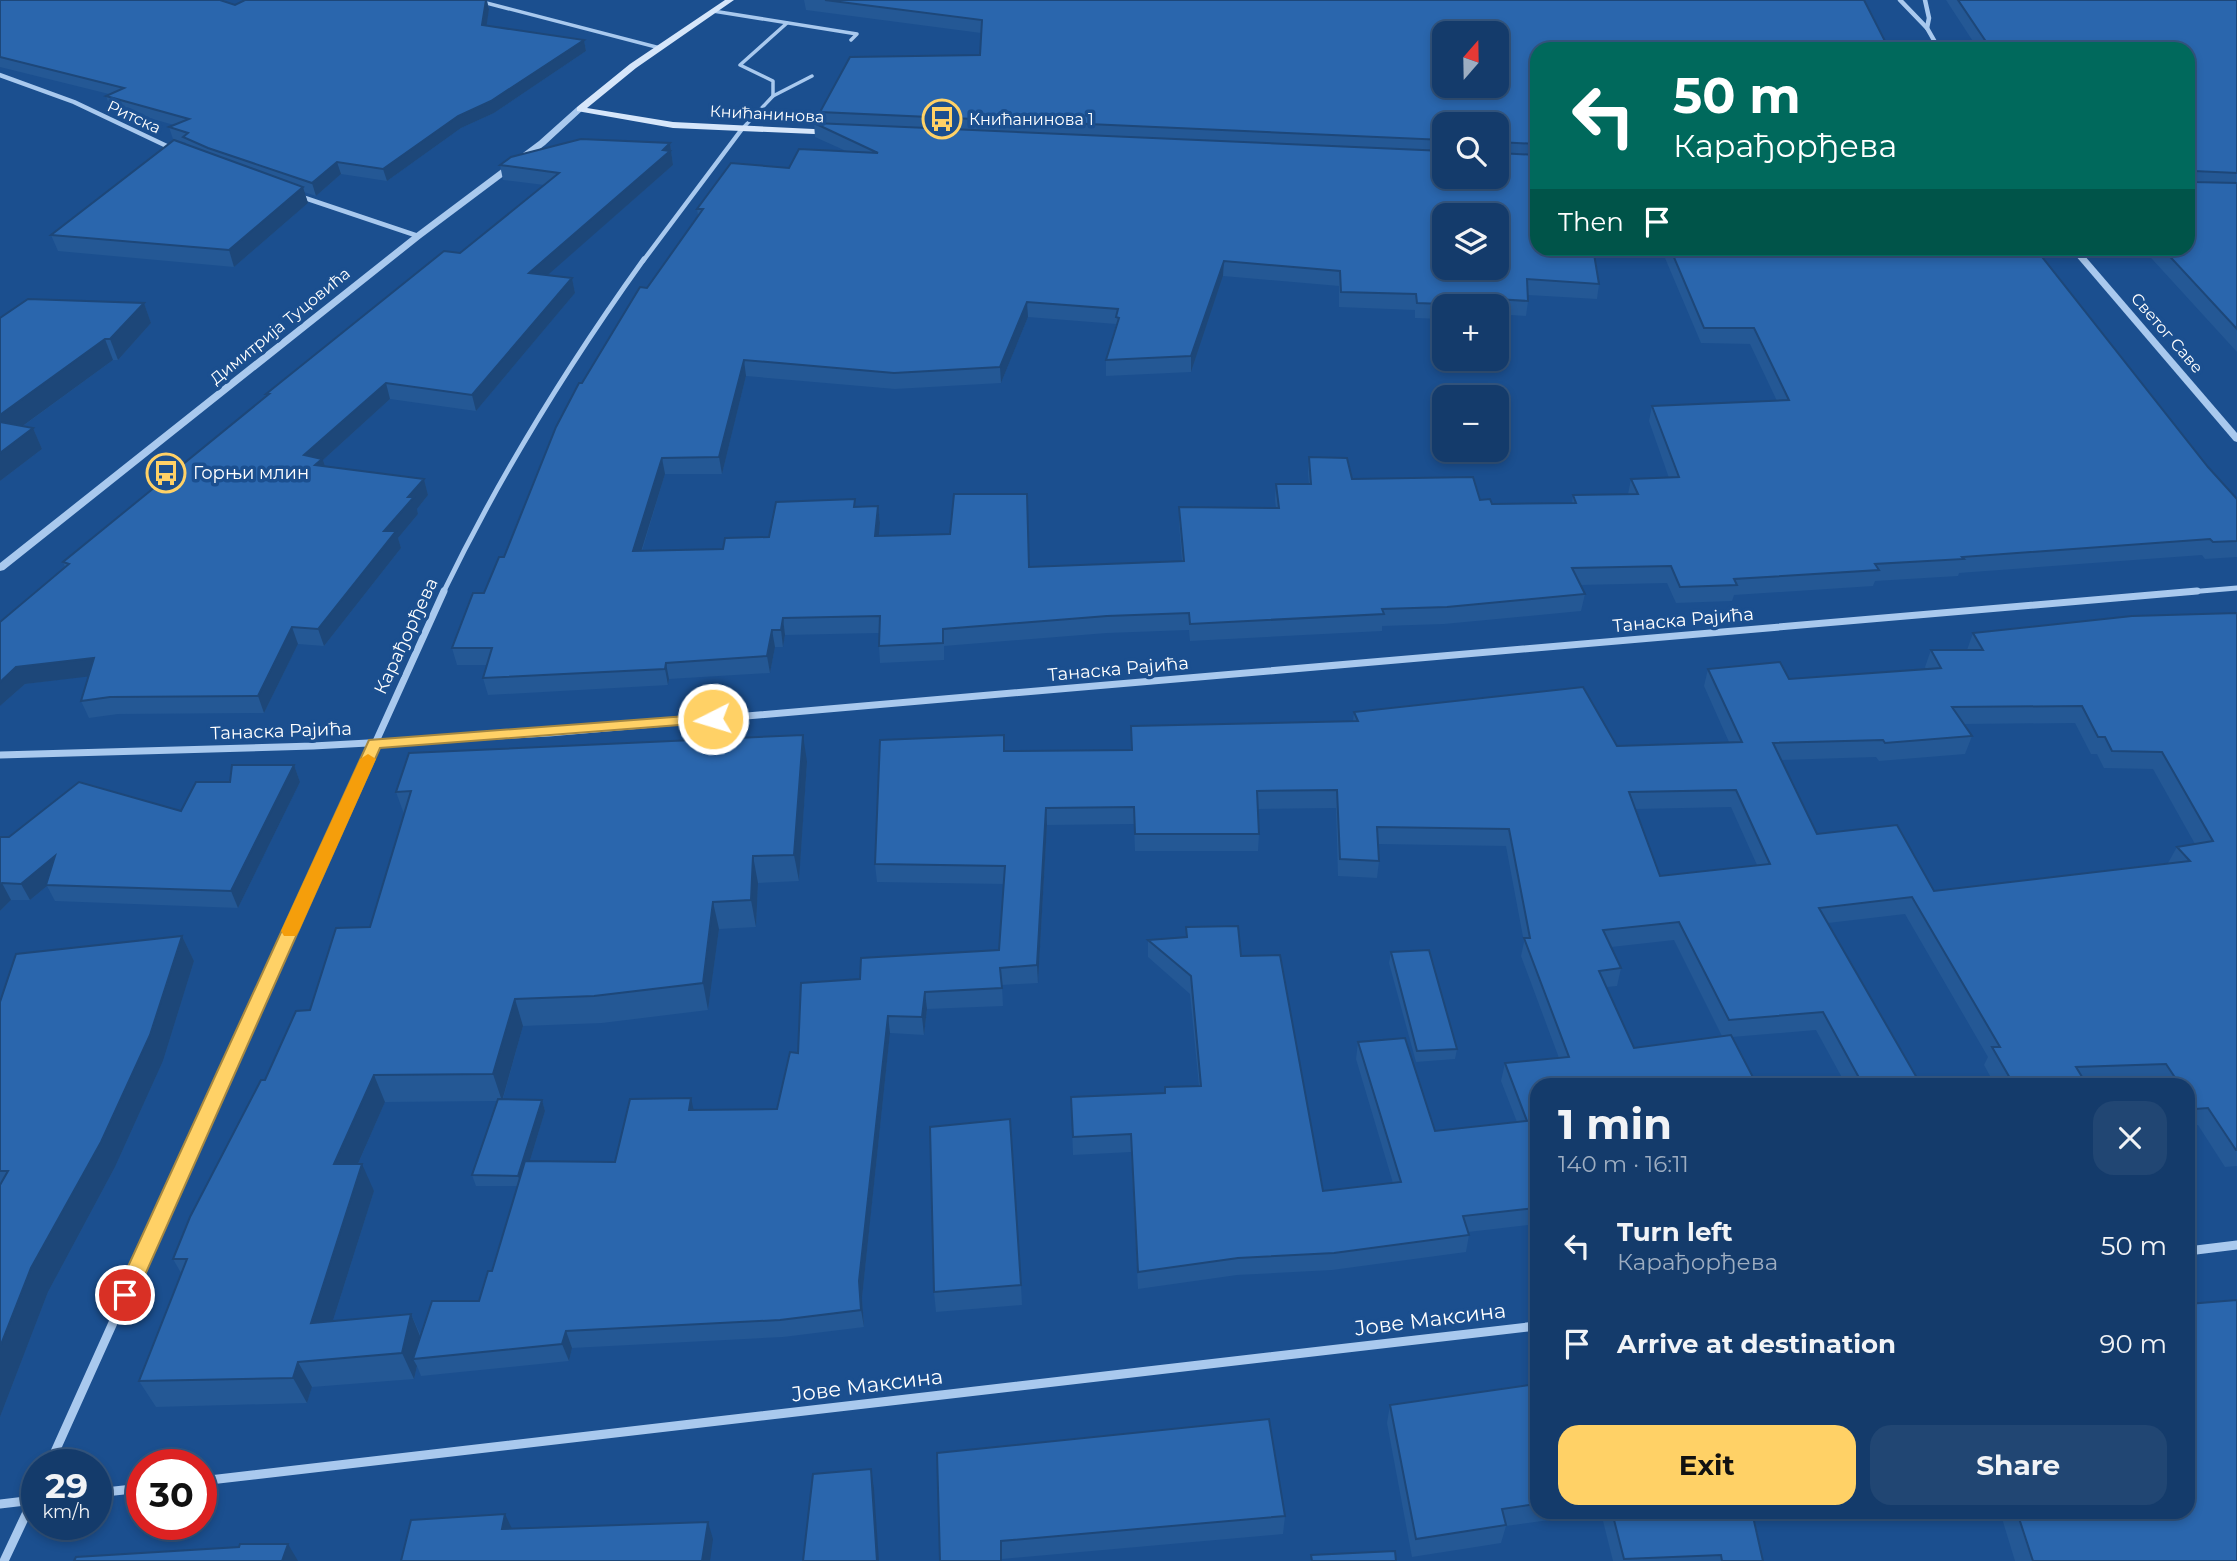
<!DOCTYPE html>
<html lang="en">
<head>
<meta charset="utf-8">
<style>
	body { margin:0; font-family:Montserrat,sans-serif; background:#214673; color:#f1f3f6; height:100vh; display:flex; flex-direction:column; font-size:26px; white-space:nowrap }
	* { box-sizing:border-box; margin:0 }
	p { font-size:23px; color:#9dadc1 }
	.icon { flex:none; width:38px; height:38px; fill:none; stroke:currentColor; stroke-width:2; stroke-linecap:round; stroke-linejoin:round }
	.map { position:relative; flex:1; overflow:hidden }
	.drawer { position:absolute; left:1530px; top:1078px; width:665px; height:441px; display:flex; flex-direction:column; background:#143b6b; border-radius:21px; box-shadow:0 4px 10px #0003,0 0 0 2px #33557e }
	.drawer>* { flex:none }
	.banner { position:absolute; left:1530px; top:42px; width:665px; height:214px; border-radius:21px; box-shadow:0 4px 10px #0003,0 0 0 2px #33557e; background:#00695c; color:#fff; overflow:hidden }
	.needle { width:46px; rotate:20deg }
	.fabs { position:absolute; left:1432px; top:21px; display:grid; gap:14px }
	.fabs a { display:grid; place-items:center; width:77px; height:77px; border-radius:14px; background:#143b6b; box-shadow:0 4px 10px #0003,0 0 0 2px #33557e; font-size:35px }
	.speed { position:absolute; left:21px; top:1449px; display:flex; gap:14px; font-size:35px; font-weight:700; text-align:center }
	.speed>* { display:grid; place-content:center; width:91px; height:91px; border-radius:50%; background:#143b6b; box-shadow:0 4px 10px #0003,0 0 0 2px #33557e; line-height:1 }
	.speed small { font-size:18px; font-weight:400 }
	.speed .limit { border:10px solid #d22; background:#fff; color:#111 }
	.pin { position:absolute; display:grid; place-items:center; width:60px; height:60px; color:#fff; margin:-30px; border:4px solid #fff; border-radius:50%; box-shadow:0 2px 7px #0007 }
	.me { position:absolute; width:77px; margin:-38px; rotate:265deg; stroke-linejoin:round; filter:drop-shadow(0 0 5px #0008) }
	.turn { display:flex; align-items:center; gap:24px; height:147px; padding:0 28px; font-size:32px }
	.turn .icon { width:91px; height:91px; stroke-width:2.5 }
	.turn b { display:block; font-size:49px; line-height:60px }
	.then { display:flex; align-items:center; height:66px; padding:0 28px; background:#0003; gap:14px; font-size:26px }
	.round { display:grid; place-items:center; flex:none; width:74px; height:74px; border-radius:21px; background:#214673 }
	.head { display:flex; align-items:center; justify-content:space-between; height:119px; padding:0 28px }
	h1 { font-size:42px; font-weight:700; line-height:52px }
	.cta { display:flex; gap:14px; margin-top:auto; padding:14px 28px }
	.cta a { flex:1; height:80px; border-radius:21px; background:#ffd166; color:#111; font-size:28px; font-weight:700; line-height:80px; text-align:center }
	.cta a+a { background:#214673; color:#f1f3f6 }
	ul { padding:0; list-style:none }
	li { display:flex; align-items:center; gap:21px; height:98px; padding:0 28px }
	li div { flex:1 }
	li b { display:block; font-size:26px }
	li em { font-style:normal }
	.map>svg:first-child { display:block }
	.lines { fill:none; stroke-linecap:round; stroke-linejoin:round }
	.service { stroke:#a9c9ee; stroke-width:3.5 }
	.minor-far3 { stroke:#a9c9ee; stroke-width:4.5 }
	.minor-far2 { stroke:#a9c9ee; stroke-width:5 }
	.minor-far1 { stroke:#a9c9ee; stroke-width:7 }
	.minor { stroke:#a9c9ee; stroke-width:9 }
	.tertiary { fill:#a9c9ee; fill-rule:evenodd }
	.secondary { fill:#d6e6fa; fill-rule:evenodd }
	.wall { fill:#245895; fill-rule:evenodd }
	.shaded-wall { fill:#1d4779 }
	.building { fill:#2a66ad; stroke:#1d4779; stroke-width:2; fill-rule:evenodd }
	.route { fill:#ffd166; stroke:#a68842; stroke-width:2 }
	.slow { fill:#f59e0b }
	.labels { text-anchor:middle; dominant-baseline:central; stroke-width:7; stroke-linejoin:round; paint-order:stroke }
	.far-street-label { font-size:16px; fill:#fff; stroke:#1b4f8f }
	.far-poi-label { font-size:16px; fill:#fff; stroke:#1b4f8f; text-anchor:start }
	.poi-label { font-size:18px; fill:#fff; stroke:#1b4f8f; text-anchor:start }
	.street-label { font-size:18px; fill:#fff; stroke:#1b4f8f }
	.near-street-label { font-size:21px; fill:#fff; stroke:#1b4f8f }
</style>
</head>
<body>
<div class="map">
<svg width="2237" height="1561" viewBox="0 0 2237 1561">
	<rect width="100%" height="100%" fill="#1b4f8f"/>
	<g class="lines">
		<g class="service">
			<path d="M475,0L660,48"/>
			<path d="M713,11L857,34L851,40"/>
			<path d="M773,96V81L740,65L787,23"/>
			<path d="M742,129L773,96L812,76"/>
		</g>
		<g class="minor-far3">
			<path d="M1900,0L1927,28L1939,49"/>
			<path d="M1925,0L1929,18L1927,28"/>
			<path d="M0,75L74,102L173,149"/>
			<path d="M299,196L418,236"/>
			<path d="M643,261L742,129"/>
		</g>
		<g class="minor-far2">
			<path d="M443,593C500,475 568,365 644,259"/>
			<path d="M2177,593L2237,588"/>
		</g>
		<g class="minor-far1">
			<path d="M0,755L313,746L549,733L2197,591"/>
			<path d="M251,1018L444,591"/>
		</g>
		<g class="minor">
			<path d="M2188,1251L2237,1245"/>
			<path d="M49,1465L251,1016"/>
			<path d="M201,1481L1536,1326"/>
			<path d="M96,1493L142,1488"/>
			<path d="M0,1504L34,1500"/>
			<path d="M4,1561L37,1491"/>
		</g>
		<g class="tertiary">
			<path d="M577,107L584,109L545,145L421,238L4,570L0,571V563L415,234L539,141Z"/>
			<path d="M2069,248H2078L2237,433V442L2234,441Z"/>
		</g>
		<path class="secondary" d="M725,0H734L636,68L587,108L673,122L834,130L838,133L837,135L673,128L577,111V107L630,64Z"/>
	</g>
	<g class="wall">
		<path d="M0,0L235,5L245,0H487L489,9L486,26L584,40L586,51L494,113L461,128L387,181L341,174L316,196L304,192L308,203L234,267L58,251L51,235L186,145V143L173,139L169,127L174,125L110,107L106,96L109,94L0,67Z"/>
		<path d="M804,0H1864L1536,49V248H2035L2208,467L2237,499V557L2205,559L2202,555L1959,573L1958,576L1875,581L1873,586L1734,595L1732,601L1676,603L1667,583L1580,585L1585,594L1581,611L1444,624L1382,626V631L1190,641L1189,630L1107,633L944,646V660L880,663L879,646V633L785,635L783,647H775L770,673L669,679L668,685L488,695L483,678L487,665H457L452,648L504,557L582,383L647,288L698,215L697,209L789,168L846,151L815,137L814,123H821L820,112L980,55L981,33L806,10ZM1444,124L1496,177H1444ZM1594,254L1665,258L1701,343L1750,344L1777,401L1652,406L1649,421L1669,478L1631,479L1628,494L1573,495L1572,503L1492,504L1480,500L1352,479L1309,457L1308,473L1309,484H1276L1275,500L1276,508L1179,507V523L1182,561L1029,567L878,536L880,523L878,506L855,507V499L769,537L723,549L642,551L665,474H722L746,376L895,389L1001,383L1028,317L1116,324L1106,360V376L1191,372L1223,276L1339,286V307L1415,310V318L1444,319V306H1496V314L1526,316L1528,301V295L1597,299L1599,284Z"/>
		<path d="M1946,0H2237V352L2142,248H2188V49H1978Z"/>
		<path d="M670,143L673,165L547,275L572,278L575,293L476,411L390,399L323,460L325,466L424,479L428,495L417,509L418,514L398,538L401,548L324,646L298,644L264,713L118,714L89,718L81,701L88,676L25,684L0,706V622L65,567L63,562L267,396L266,394L460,253L544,185L503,180L500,165Z"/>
		<path d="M144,303L151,323L118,360H113L23,426L33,428L42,449L0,481V318Z"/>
		<path d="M2237,613V1166L2225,1167L2198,1125L2188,1126V1085H2158L2156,1082L2086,1084L2087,1085H1995L1984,1065L1988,1057L1905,914L1828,923L1921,1085H1846L1816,1030L1732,1037L1536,1085V1224L1468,1232L1469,1235L1466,1252L1332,1270L1237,1275L1138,1289L1131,1152L1073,1155L1071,1097L1165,1093L1199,1086L1190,994L1148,957V940L1186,937V927L1241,956L1323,1191L1393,1183L1356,1059L1358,1042L1435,1131L1517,1122L1501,1081L1505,1063L1559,1058L1521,956L1524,942L1506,846L1378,844L1379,861L1377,878L1338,876L1336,808L1258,809L1259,834L1258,851H1135L1134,824L1047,825L1038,983L1002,985L1003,1006L927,1009L924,1035L890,1033L862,1298L864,1327L783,1337L572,1348L569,1361L421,1376L417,1366L414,1379L312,1387L307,1403L156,1407L139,1381L181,1273L173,1259L265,1080L310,1010L370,927L404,814L396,792L807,762L799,881L758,883L756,927L719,929L708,1010L602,1023L523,1026L503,1099L542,1100L545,1111L530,1161L615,1162L694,1110L777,1109L798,1053L860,979L999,950L1004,884L877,882L875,864L1005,751L1131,750V726L1353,721L1354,712L1617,746L1729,742L1704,686L1708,669L1789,679L1926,669L1925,667L1931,650H1967L1973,633ZM2075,723L2091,754H2097L2104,768L2153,769L2195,844L2177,847L2168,863L1934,891L1817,834L1781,760L1876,757L1879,761L1965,754L1972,736L1963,724ZM1731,807L1757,865L1660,876L1636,809ZM1674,940L1722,1036L1634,1048L1607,987L1617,986L1621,968L1611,947ZM497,1101L472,1175L476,1186H518L492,1271L479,1301L421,1336L411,1314L333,1321L374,1191L358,1164L385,1102Z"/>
		<path d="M294,765L300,782L238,908L55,901L47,886L30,900H11L0,911V837H9L181,811L230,782Z"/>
		<path d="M182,936L194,961L163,1061L115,1167L48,1292L0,1417V1002Z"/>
		<path d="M1391,952L1457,1049L1455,1059L1416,1062L1389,963Z"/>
		<path d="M1021,1285L1022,1305L936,1312L934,1292Z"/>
		<path d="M1536,1384V1512H1753L1763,1561H1613L1601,1513L1506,1526L1501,1543L1412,1557L1387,1423L1390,1405Z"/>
		<path d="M937,1453L1285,1516L1283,1534L1002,1559Z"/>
		<path d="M2000,1512H2188L2237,1561H2015Z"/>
	</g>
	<g class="shaded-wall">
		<path d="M486,0L489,9L485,36L482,25Z"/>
		<path d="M584,40L586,51L494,113L461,128L387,181L383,169L458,116Z"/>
		<path d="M670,143L673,165L533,288L529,273Z"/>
		<path d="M337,162L341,174L316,196L312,183Z"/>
		<path d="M303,187L308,203L234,267L229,250Z"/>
		<path d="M1224,261L1223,276L1191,372V356Z"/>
		<path d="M572,278L575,293L476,411L472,395Z"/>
		<path d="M1027,302L1028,317L1001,383L1000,367Z"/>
		<path d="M144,303L151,323L118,360L110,339Z"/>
		<path d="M105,339L113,360L2,441L0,438V415Z"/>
		<path d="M744,360L746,376L722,474L719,457Z"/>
		<path d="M386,383L390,399L323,460L328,475L304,455Z"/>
		<path d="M33,428L42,449L0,481V453Z"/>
		<path d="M662,458L665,474L636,568L633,551Z"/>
		<path d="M424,479L428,495L417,509L418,514L398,538L401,548L324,646L318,629L408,497Z"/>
		<path d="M878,506L880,523L877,552L875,536Z"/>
		<path d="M783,618L785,635L783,647L781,630Z"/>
		<path d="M292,627L298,644L264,713L258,696Z"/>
		<path d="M772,630L775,647L770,673L767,656Z"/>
		<path d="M94,658L101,675L25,684L0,706V682L16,667Z"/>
		<path d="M666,663L669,679L668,685L665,669Z"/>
		<path d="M803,735L807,762L799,881L794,855Z"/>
		<path d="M294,765L300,782L238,908L231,891Z"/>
		<path d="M1046,808L1047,825L1038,983L1037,965Z"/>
		<path d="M55,856L46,885L47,886L30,900L21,884Z"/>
		<path d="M753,856L758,883L756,927L751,900Z"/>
		<path d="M2,883L11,900L0,911V885Z"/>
		<path d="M713,902L719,929L708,1010L703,983Z"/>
		<path d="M182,936L194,961L163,1061L115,1167L48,1292L0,1417V1347L31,1268Z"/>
		<path d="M925,992L927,1009L924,1035L922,1017Z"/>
		<path d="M515,999L523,1026L502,1101L493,1074Z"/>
		<path d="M888,1016L890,1033L862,1298L864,1327L861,1310L859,1281Z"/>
		<path d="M374,1075L385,1102L346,1191L334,1164Z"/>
		<path d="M691,1098L695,1116L689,1110Z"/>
		<path d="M542,1100L545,1111L522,1187L518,1176Z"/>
		<path d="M362,1164L374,1191L324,1349L311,1323Z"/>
		<path d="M411,1314L422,1341L413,1359L417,1366L414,1379L402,1353Z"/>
		<path d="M566,1331L572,1348L569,1361L562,1344Z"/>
		<path d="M298,1362L312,1387L307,1403L293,1378Z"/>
		<path d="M871,1469L874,1489L879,1561H877Z"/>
		<path d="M505,1514L513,1531L502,1529Z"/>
		<path d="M708,1522L713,1539L710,1561H702Z"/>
		<path d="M288,1544L298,1561H282Z"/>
	</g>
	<g class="building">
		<path d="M0,0H220L235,5L245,0H486L482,25L584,40L491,101L458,116L383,169L337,162L312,183L208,148L183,137L188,133L169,127L189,119L106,96L124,88L0,57Z"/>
		<path d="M825,0H1864L1889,49H1536V144L1498,142L1496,144V124H1444V140L820,112L850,57L980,55L982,20ZM1444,33H1496V86H1444Z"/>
		<path d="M1958,0H2237V173L2194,171L2191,174L2194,182L2237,183V329L2162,248H2188V49H1991Z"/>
		<path d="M814,123L1444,151V177H1496V148L1498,153L1536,155V248H1593L1599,284L1527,279L1528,301L1496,299V306L1417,303L1416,294L1341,292L1340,271L1224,261L1191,356L1106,360L1119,318L1116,317L1118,309L1027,302L1000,367L894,373L744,360L719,457L662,458L633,551L723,549L725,538L769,537L776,502L855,499L854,507L878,506L875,536L950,534L954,494H1027L1029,567L1184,561L1179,507L1279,508L1276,484H1311L1309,457L1347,458L1352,479L1473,477L1480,500L1490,499L1492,504L1576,503L1573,495L1638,494L1631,479L1679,477L1652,406L1789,400L1754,328H1704L1670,248H2035L2208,467L2237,499V541L2213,542L2210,539L1962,557L1964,559L1875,564L1879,570L1734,579L1737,585L1680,587L1671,566L1572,568L1585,594L1447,607L1382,609L1384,614L1190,624L1189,613L1107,616L943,629V643L879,646L880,616L783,618L781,630H772L767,656L666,663L665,669L483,678L492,648H452L473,593H484L499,557H504L556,427L579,383H582L640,287L647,288L703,209H697L731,163L789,168L799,149L878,153ZM1444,215H1496V268H1444Z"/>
		<path d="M581,139L670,143L663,150L670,151L529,273L572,278L472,395L386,383L304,455L322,459L315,465L424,479L408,497H414L384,531H396L318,629L292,627L258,696L110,697L81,701L94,658L16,667L0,682V622L69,564L63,562L269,394H266L444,251L460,253L559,173L500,165L511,157Z"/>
		<path d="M174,140L303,187L229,250L51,235Z"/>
		<path d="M28,299L144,303L110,339H105L0,415V318Z"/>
		<path d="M0,422L33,428L0,453Z"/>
		<path d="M2237,613V1150H2236L2208,1108L2195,1109L2188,1097V1085H2180L2166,1064L2076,1067L2087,1085H2014L1992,1047H2000L1912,897L1819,908L1921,1085H1863L1823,1012L1729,1020L1679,922L1603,930L1621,968L1599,971L1634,1048L1731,1035L1757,1085H1536V1208L1463,1216L1469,1235L1334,1253L1238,1258L1138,1272L1131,1134L1073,1137L1071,1097L1165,1093V1087L1201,1086L1191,976L1148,940L1187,937L1186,927L1238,926L1241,956L1280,955L1323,1191L1401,1182L1358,1042L1405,1038L1435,1131L1527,1121L1505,1063L1569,1057L1524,938H1530L1509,829L1377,827L1379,861L1340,859L1337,790L1257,791L1259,834H1135L1134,807L1046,808L1037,965L1000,968L1002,988L925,992L922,1017L888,1016L859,1281L861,1310L780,1320L566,1331L562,1344L413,1359L432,1301H479L488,1271H492L525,1161L615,1162L630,1099L691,1098L689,1110L777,1109L790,1052L798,1053L801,983L860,979L861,958L999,950L1005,866L875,864L880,740L1004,735V751L1132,750L1131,726L1358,721L1354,712L1583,687L1617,746L1742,742L1708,669L1780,662L1789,679L1941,668L1931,650H1983L1973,633L2132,616ZM2082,706L2098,737H2105L2112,751L2162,752L2213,841L2177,847L2190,861L1934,891L1897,825L1817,834L1773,743L1883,740L1885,743L1972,736L1952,707ZM1736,790L1770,864L1660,876L1629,792Z"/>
		<path d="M803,735L794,855L753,856L751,900L713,902L703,983L594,996L515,999L493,1074L374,1075L334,1164H362L311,1323L411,1314L402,1353L298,1362L293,1378L139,1381L187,1259H173L190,1217L261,1080H265L296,1011L310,1010L336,928L370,927L411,791L396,792L409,753Z"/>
		<path d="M232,765H294L231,891L46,885L55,856L21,884L2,883L0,885V837H9L79,782L181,811L196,782H230Z"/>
		<path d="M182,936L150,1035L101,1142L31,1268L0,1347V1185L8,1171H0V1002L16,954Z"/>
		<path d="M1429,950L1457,1049L1417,1051L1391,952Z"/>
		<path d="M498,1099L542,1100L518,1176L472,1175Z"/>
		<path d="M1010,1119L1021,1285L934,1292L930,1127Z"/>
		<path d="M2237,1300V1561H2033L2017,1512H2188V1304Z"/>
		<path d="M1536,1384V1504L1502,1509L1506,1525L1416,1539L1390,1405Z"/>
		<path d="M1269,1419L1285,1516L1001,1541V1561H940L937,1453Z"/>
		<path d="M871,1469L877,1561H803L813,1474Z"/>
		<path d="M1612,1512H1752L1763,1561H1722L1721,1555L1624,1559Z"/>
		<path d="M505,1514L502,1529L708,1522L702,1561H401L411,1520Z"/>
		<path d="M240,1544H288L282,1561H74L76,1557L239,1547Z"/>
		<path d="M1395,1551L1396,1561H1312L1311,1555Z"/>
	</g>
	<path class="route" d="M713,714L721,719L718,722L380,748L136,1295L133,1302L125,1304L118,1302L115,1295L369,740Z"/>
	<path class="slow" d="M368,754L376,759L299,931L296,936H284L281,931L360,759Z"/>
	<defs>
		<symbol id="bus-ring" viewBox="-11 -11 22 22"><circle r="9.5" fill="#1b4f8f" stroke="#ffd166" stroke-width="1.5"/><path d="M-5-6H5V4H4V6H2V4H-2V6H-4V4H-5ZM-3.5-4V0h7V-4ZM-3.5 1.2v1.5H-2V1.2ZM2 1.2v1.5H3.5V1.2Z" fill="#ffd166"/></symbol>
	</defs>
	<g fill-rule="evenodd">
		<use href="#bus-ring" x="920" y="97" width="44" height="44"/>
		<use href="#bus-ring" x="144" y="451" width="44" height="44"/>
	</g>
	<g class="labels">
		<g class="far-street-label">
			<text transform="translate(767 114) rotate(3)">Книћанинова</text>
			<text transform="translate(134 117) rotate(25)">Ритска</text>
			<text transform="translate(280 326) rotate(-39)">Димитрија Туцовића</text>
			<text transform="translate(2167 333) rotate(49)">Светог Саве</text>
		</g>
		<g class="far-poi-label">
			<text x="969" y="119">Книћанинова 1</text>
		</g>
		<g class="poi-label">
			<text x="193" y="473">Горњи млин</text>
		</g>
		<g class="street-label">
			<text transform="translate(1683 620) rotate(-5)">Танаска Рајића</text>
			<text transform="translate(406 636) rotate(-65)">Карађорђева</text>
			<text transform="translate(1118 669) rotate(-5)">Танаска Рајића</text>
			<text transform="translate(281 731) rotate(-2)">Танаска Рајића</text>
		</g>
		<g class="near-street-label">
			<text transform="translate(1430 1319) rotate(-7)">Јове Максина</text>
			<text transform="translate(867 1385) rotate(-7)">Јове Максина</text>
		</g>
	</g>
</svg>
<div class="fabs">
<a><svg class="needle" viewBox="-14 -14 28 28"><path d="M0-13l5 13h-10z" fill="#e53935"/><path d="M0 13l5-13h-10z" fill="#9dadc1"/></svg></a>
<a><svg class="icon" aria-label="search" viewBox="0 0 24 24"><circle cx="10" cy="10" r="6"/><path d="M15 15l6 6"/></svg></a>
<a><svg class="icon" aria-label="layers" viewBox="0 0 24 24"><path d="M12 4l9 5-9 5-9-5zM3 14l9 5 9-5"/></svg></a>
<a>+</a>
<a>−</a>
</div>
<div class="speed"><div>29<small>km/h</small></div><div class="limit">30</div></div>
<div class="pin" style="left:125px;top:1295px;background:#d93025"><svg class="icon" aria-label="arrive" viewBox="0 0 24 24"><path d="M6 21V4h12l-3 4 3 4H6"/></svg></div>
<svg class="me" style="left:713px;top:719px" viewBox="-20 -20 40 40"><circle r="17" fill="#ffd166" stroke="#fff" stroke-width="3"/><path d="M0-11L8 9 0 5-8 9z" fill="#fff"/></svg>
<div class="banner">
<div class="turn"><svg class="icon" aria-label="left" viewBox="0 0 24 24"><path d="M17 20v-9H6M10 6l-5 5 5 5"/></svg><div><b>50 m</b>Карађорђева</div></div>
<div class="then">Then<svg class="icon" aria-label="arrive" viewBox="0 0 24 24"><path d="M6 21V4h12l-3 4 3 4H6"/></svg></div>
</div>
<section class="drawer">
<div class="head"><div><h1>1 min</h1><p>140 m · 16:11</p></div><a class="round"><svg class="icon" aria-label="close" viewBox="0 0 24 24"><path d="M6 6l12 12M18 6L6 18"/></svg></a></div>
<ul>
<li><svg class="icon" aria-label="left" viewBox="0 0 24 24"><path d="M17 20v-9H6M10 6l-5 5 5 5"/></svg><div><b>Turn left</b><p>Карађорђева</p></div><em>50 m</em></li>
<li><svg class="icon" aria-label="arrive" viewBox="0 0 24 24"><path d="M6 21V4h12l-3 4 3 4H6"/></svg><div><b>Arrive at destination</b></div><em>90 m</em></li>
</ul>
<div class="cta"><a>Exit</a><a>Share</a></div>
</section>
</div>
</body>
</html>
